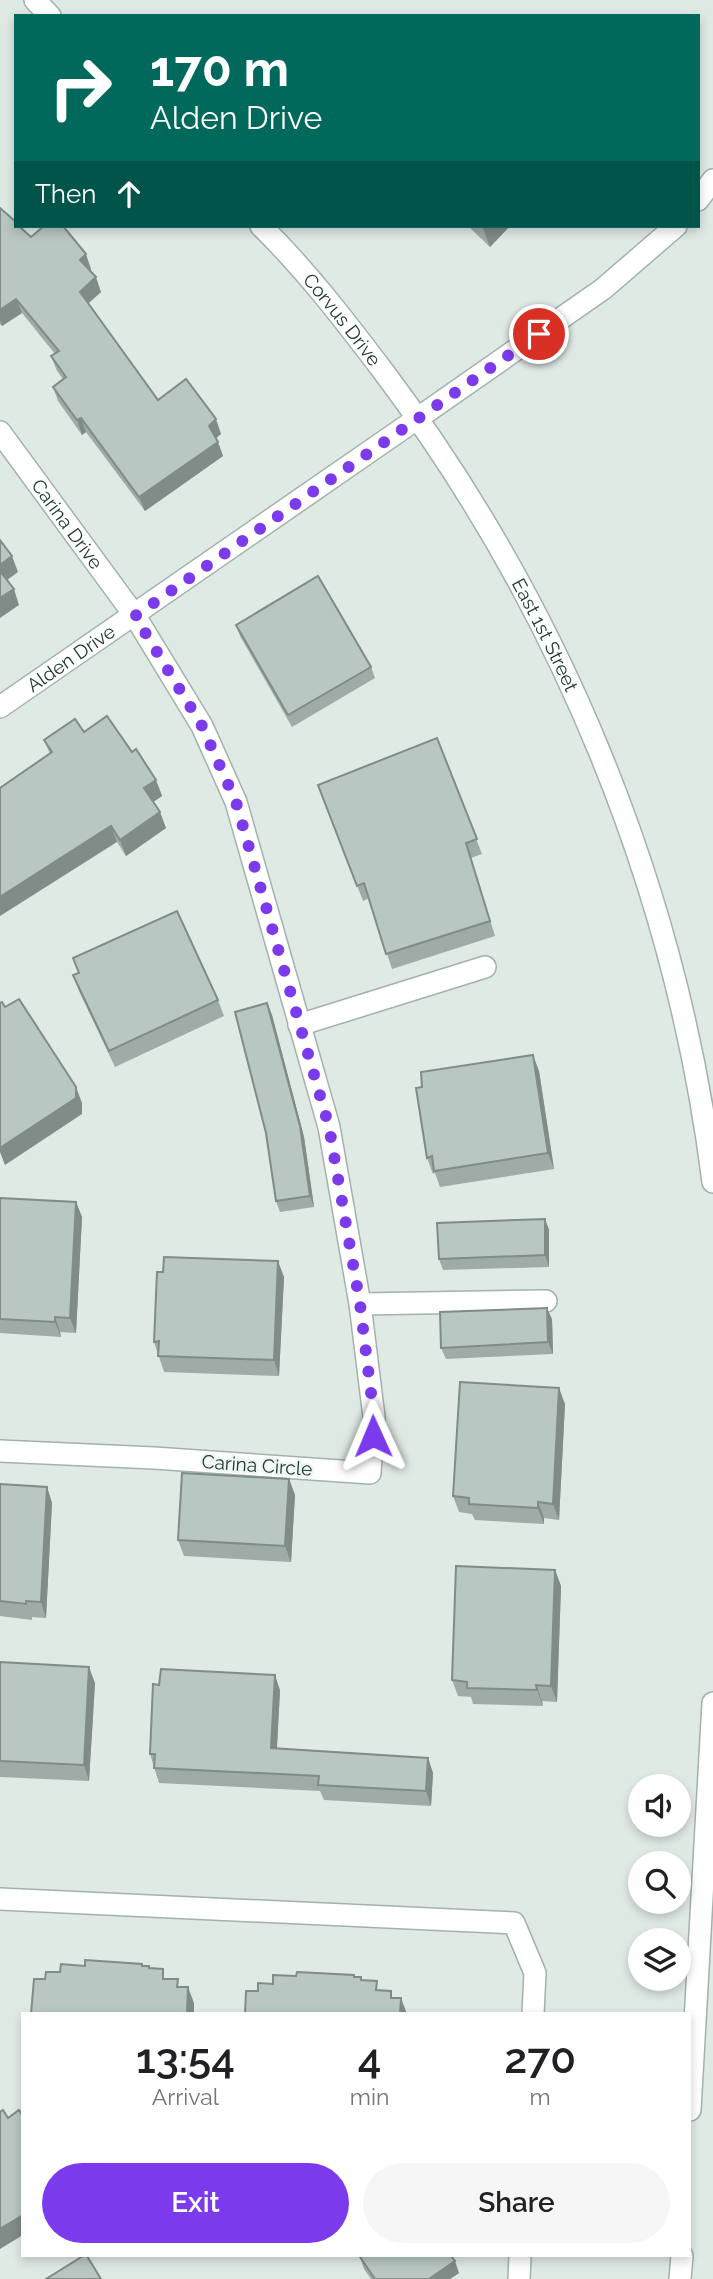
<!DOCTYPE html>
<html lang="en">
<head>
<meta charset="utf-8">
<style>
	body { margin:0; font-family:Raleway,sans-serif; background:#f6f6f6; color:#202124; height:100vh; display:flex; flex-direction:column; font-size:26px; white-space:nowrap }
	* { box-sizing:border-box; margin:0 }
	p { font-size:23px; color:#757577 }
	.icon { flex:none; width:38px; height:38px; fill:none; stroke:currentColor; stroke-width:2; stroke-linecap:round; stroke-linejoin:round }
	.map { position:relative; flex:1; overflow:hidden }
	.details { position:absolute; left:21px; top:2012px; width:670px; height:245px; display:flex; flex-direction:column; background:#fff; border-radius:0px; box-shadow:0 4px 10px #0003 }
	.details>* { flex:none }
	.top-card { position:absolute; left:14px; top:14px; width:686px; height:214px; border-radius:0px; box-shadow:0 4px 10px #0003; background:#00695c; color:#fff; overflow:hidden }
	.fabs { position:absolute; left:628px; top:1774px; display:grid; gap:14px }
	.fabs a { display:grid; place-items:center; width:63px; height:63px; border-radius:50%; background:#fff; box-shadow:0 4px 10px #0003; font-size:35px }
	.pin { position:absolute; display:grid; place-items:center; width:60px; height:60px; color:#fff; margin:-30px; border:4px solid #fff; border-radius:50%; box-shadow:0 2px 7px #0007 }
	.me { position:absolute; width:77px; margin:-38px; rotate:359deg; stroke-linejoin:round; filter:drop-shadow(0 0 5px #0008) }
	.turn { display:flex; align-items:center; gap:24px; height:147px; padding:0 21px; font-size:32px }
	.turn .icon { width:91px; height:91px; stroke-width:2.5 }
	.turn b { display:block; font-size:49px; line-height:60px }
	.then { display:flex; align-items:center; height:66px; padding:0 21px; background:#0003; gap:14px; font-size:26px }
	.eta { display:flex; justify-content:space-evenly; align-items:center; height:119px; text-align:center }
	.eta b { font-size:42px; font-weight:600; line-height:49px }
	.action { display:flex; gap:14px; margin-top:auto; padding:14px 21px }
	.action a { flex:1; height:80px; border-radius:42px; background:#7c3aed; color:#fff; font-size:28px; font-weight:600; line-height:80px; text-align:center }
	.action a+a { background:#f6f6f6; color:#202124 }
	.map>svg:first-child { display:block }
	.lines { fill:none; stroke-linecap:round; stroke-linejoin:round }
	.minor-casing { stroke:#a3b1ac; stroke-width:24 }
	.tertiary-casing { stroke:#a3b1ac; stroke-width:24 }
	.minor { stroke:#fff; stroke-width:21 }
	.tertiary { stroke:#fff; stroke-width:21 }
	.wall { fill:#9eaba6 }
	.shaded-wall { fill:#818b87 }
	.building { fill:#b8c7c1; stroke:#818b87; stroke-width:2 }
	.route { stroke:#7c3aed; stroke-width:12; stroke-dasharray:0 21.6 }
	.labels { text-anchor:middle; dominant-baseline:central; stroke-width:5; stroke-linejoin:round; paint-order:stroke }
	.street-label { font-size:19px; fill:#213932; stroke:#f0f7f3 }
</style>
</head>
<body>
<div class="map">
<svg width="713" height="2279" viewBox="0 0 713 2279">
	<rect width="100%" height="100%" fill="#e0eae5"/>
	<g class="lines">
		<defs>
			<g id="minor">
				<path id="s1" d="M0,432L135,616L202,726L236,802L329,1127L360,1304L374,1417L370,1473L154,1458L0,1451"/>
				<path id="s2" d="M0,707L418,418"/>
				<path d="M299,1025L485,967"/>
				<path d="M360,1304L546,1301"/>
				<path d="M0,1899L514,1923L535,1973L533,2014"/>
				<path d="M519,2279L520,2256"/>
			</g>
			<g id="tertiary">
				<path d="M35,0L50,16"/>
				<path d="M698,200L713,180"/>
				<path id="s3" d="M261,226C306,270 345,321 383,371C561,608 676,888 713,1182"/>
				<path d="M418,418L603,289L676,226"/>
				<path d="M690,2110L713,1703"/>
				<path d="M680,2279L682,2256"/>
			</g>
		</defs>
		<use href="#minor" class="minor-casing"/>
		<use href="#tertiary" class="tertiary-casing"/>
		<use href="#minor" class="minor"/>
		<use href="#tertiary" class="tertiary"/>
	</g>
	<g class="wall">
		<path d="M0,208L31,237L91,269L90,270L101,292L89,303L158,400L221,434L216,438L223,456L145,511L86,432L82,435L58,401L53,387L63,379L57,371L51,356L55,354L22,313L2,326L0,324Z"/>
		<path d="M468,226H510L490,247Z"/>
		<path d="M236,625L371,667L375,678L292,727L240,636Z"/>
		<path d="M84,732L132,752L156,780L162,796L153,802L166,828L126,856L117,842L50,754L44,740Z"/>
		<path d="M437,738L482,854L471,858L495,936L392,969L369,898L363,901L318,785Z"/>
		<path d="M73,958L218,1000L224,1016L115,1067L79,991L73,975L79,973Z"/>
		<path d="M267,1003L272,1015L304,1137L314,1207L280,1212L276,1201Z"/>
		<path d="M539,1071L554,1169L440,1187L435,1173L433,1174L427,1158Z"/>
		<path d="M0,1198L76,1202L82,1217L76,1333L60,1332L61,1337L0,1333Z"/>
		<path d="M545,1219L549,1230V1267L443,1270L439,1259Z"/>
		<path d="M284,1277L279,1376L164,1372L154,1342Z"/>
		<path d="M552,1319L553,1354L446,1359L441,1348Z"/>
		<path d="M565,1404L559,1520L544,1518V1524L475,1520L472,1514L459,1512L453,1496Z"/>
		<path d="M289,1479L295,1495L291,1562L184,1556L178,1540Z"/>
		<path d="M0,1484L47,1487L52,1503L46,1618L32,1617V1620L0,1616Z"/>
		<path d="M555,1570L561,1586L557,1702L542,1701L543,1706L473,1704L471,1697L458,1696L452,1680Z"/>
		<path d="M0,1662L95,1683L89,1781L0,1777Z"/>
		<path d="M280,1690L277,1749L428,1758L433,1773L431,1806L324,1800L320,1791L159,1783L150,1754Z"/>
		<path d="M360,2257L459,2273L450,2279H371L364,2269Z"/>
	</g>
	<g class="shaded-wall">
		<path d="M485,226H510L490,247L483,228Z"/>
		<path d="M86,254L91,269L86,274L80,260Z"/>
		<path d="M96,277L101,292L85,306L80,292Z"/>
		<path d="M16,299L22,313L2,326L0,320V310Z"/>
		<path d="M81,418L86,432L82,435L77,420Z"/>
		<path d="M216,419L221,434L214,440L209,426Z"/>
		<path d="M218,442L223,456L145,511L139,497Z"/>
		<path d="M12,556L18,572L3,583L0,575V565Z"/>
		<path d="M14,589L19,605L0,618V598Z"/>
		<path d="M156,780L162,796L150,804L144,788Z"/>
		<path d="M160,812L166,828L126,856L120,840Z"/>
		<path d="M111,826L117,842L0,916V897Z"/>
		<path d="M267,1003L272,1015L304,1137L314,1207L310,1196Z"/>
		<path d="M533,1055L539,1071L554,1169L548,1153Z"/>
		<path d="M76,1087L82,1103V1114L5,1165L0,1152V1148Z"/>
		<path d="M76,1202L82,1217L76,1333L70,1318Z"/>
		<path d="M545,1219L549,1230V1267L545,1255Z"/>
		<path d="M278,1261L284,1277L279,1376L274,1360Z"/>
		<path d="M547,1308L552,1319L553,1354L548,1342Z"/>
		<path d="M55,1317L60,1332L61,1337L55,1322Z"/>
		<path d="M559,1388L565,1404L559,1520L553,1504Z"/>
		<path d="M289,1479L295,1495L291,1562L285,1546Z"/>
		<path d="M47,1487L52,1503L46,1618L41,1602Z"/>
		<path d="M538,1502L544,1518V1524L538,1508Z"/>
		<path d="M555,1570L561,1586L557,1702L551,1686Z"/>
		<path d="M89,1667L95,1683L89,1781L84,1765Z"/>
		<path d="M275,1675L280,1690L276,1763L271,1748Z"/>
		<path d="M536,1685L542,1701L543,1706L537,1690Z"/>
		<path d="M428,1758L433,1773L431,1806L426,1791Z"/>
		<path d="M188,1987L194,2003V2014H187Z"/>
		<path d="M401,1998L407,2014H400Z"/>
		<path d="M23,2215V2235L0,2249V2229Z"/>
		<path d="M455,2261L459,2273L450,2279H429Z"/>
	</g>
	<g class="building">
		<path d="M0,208L16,222V226H19L31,237L44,226H63L86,254L80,260L96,277L80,292L158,400L186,379L216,419L209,426L218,442L139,497L81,418L77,420L53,387L66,377L51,356L59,351L16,299L0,310Z"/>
		<path d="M0,540L12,556L0,565Z"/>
		<path d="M0,571L14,589L0,598Z"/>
		<path d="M318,576L371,667L288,715L236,625Z"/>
		<path d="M107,716L132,752L136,749L156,780L144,788L160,812L120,840L111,826L0,897V788L52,752L44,740L75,719L84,732Z"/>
		<path d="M437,738L477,839L466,843L490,921L386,954L364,883L357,886L318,785Z"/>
		<path d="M177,911L218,1000L109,1051L73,975L79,973L73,958Z"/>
		<path d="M19,999L76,1087V1098L0,1148V1003L2,1002L5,1007Z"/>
		<path d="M267,1003L300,1126L310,1196L276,1201L266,1133L235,1012Z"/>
		<path d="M533,1055L548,1153L434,1171L432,1156L427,1158L416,1088L422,1087L421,1072Z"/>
		<path d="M0,1198L76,1202L70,1318L55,1317V1322L0,1319Z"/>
		<path d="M545,1219V1255L439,1259L437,1223Z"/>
		<path d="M164,1257L278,1261L274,1360L158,1356L159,1341L154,1342L157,1272H163Z"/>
		<path d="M547,1308L548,1342L441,1348L440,1312Z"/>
		<path d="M460,1382L559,1388L553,1504L538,1502V1508L469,1504V1498L453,1496Z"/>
		<path d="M182,1473L289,1479L285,1546L178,1540Z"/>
		<path d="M0,1484L47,1487L41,1602L26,1601V1604L0,1601Z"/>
		<path d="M456,1566L555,1570L551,1686L536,1685L537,1690L467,1688V1682L452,1680Z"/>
		<path d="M0,1662L89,1667L84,1765L0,1761Z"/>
		<path d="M161,1669L275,1675L271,1748L428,1758L426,1791L318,1785L319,1776L154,1768L155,1754H150L153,1684L159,1685Z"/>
		<path d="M85,1960L142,1964V1966H149V1968L163,1969V1979H178L177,1987H188L187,2014H31L34,1979H45L46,1972H60L61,1964L85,1966Z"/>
		<path d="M297,1972L354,1975V1977H361V1980L377,1981L376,1990L391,1991V1998H401L400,2014H245L246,1991H258V1983L273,1984V1975L296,1976Z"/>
		<path d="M3,2110L8,2118L19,2110L23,2116V2215L0,2229V2112Z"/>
		<path d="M83,2256H87L101,2279H46Z"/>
		<path d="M362,2256H451L455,2261L429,2279H375L360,2257Z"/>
	</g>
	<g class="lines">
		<path class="route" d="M373,1436L374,1417L360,1304L329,1127L236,802L202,726L135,616L539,334"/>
	</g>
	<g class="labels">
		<g class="street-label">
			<text stroke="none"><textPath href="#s3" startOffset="124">Corvus Drive</textPath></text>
			<text stroke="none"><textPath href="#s1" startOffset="114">Carina Drive</textPath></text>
			<text stroke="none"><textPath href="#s3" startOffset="500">East 1st Street</textPath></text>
			<text stroke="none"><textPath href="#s2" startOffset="86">Alden Drive</textPath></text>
			<text transform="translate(257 1465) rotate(4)">Carina Circle</text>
		</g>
	</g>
</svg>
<div class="fabs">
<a><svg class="icon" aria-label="sound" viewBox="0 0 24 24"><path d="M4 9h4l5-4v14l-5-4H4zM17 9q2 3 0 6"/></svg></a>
<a><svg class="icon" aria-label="search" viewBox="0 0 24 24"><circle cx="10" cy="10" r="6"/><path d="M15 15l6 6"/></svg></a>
<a><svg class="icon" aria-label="layers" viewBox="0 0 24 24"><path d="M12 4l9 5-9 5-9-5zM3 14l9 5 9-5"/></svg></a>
</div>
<div class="pin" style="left:539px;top:334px;background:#d93025"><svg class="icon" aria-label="arrive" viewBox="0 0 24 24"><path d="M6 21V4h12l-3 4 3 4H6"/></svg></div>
<svg class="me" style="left:373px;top:1436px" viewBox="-20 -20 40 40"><path d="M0-17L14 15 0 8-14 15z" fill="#7c3aed" stroke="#fff" stroke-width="4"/></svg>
<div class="top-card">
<div class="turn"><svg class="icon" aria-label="right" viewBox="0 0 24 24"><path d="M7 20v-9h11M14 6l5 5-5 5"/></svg><div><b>170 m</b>Alden Drive</div></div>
<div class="then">Then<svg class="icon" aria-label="ahead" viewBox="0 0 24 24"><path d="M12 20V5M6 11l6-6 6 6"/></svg></div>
</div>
<section class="details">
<div class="eta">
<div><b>13:54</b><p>Arrival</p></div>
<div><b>4</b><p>min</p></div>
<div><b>270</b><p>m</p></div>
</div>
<div class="action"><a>Exit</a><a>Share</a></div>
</section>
</div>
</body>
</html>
